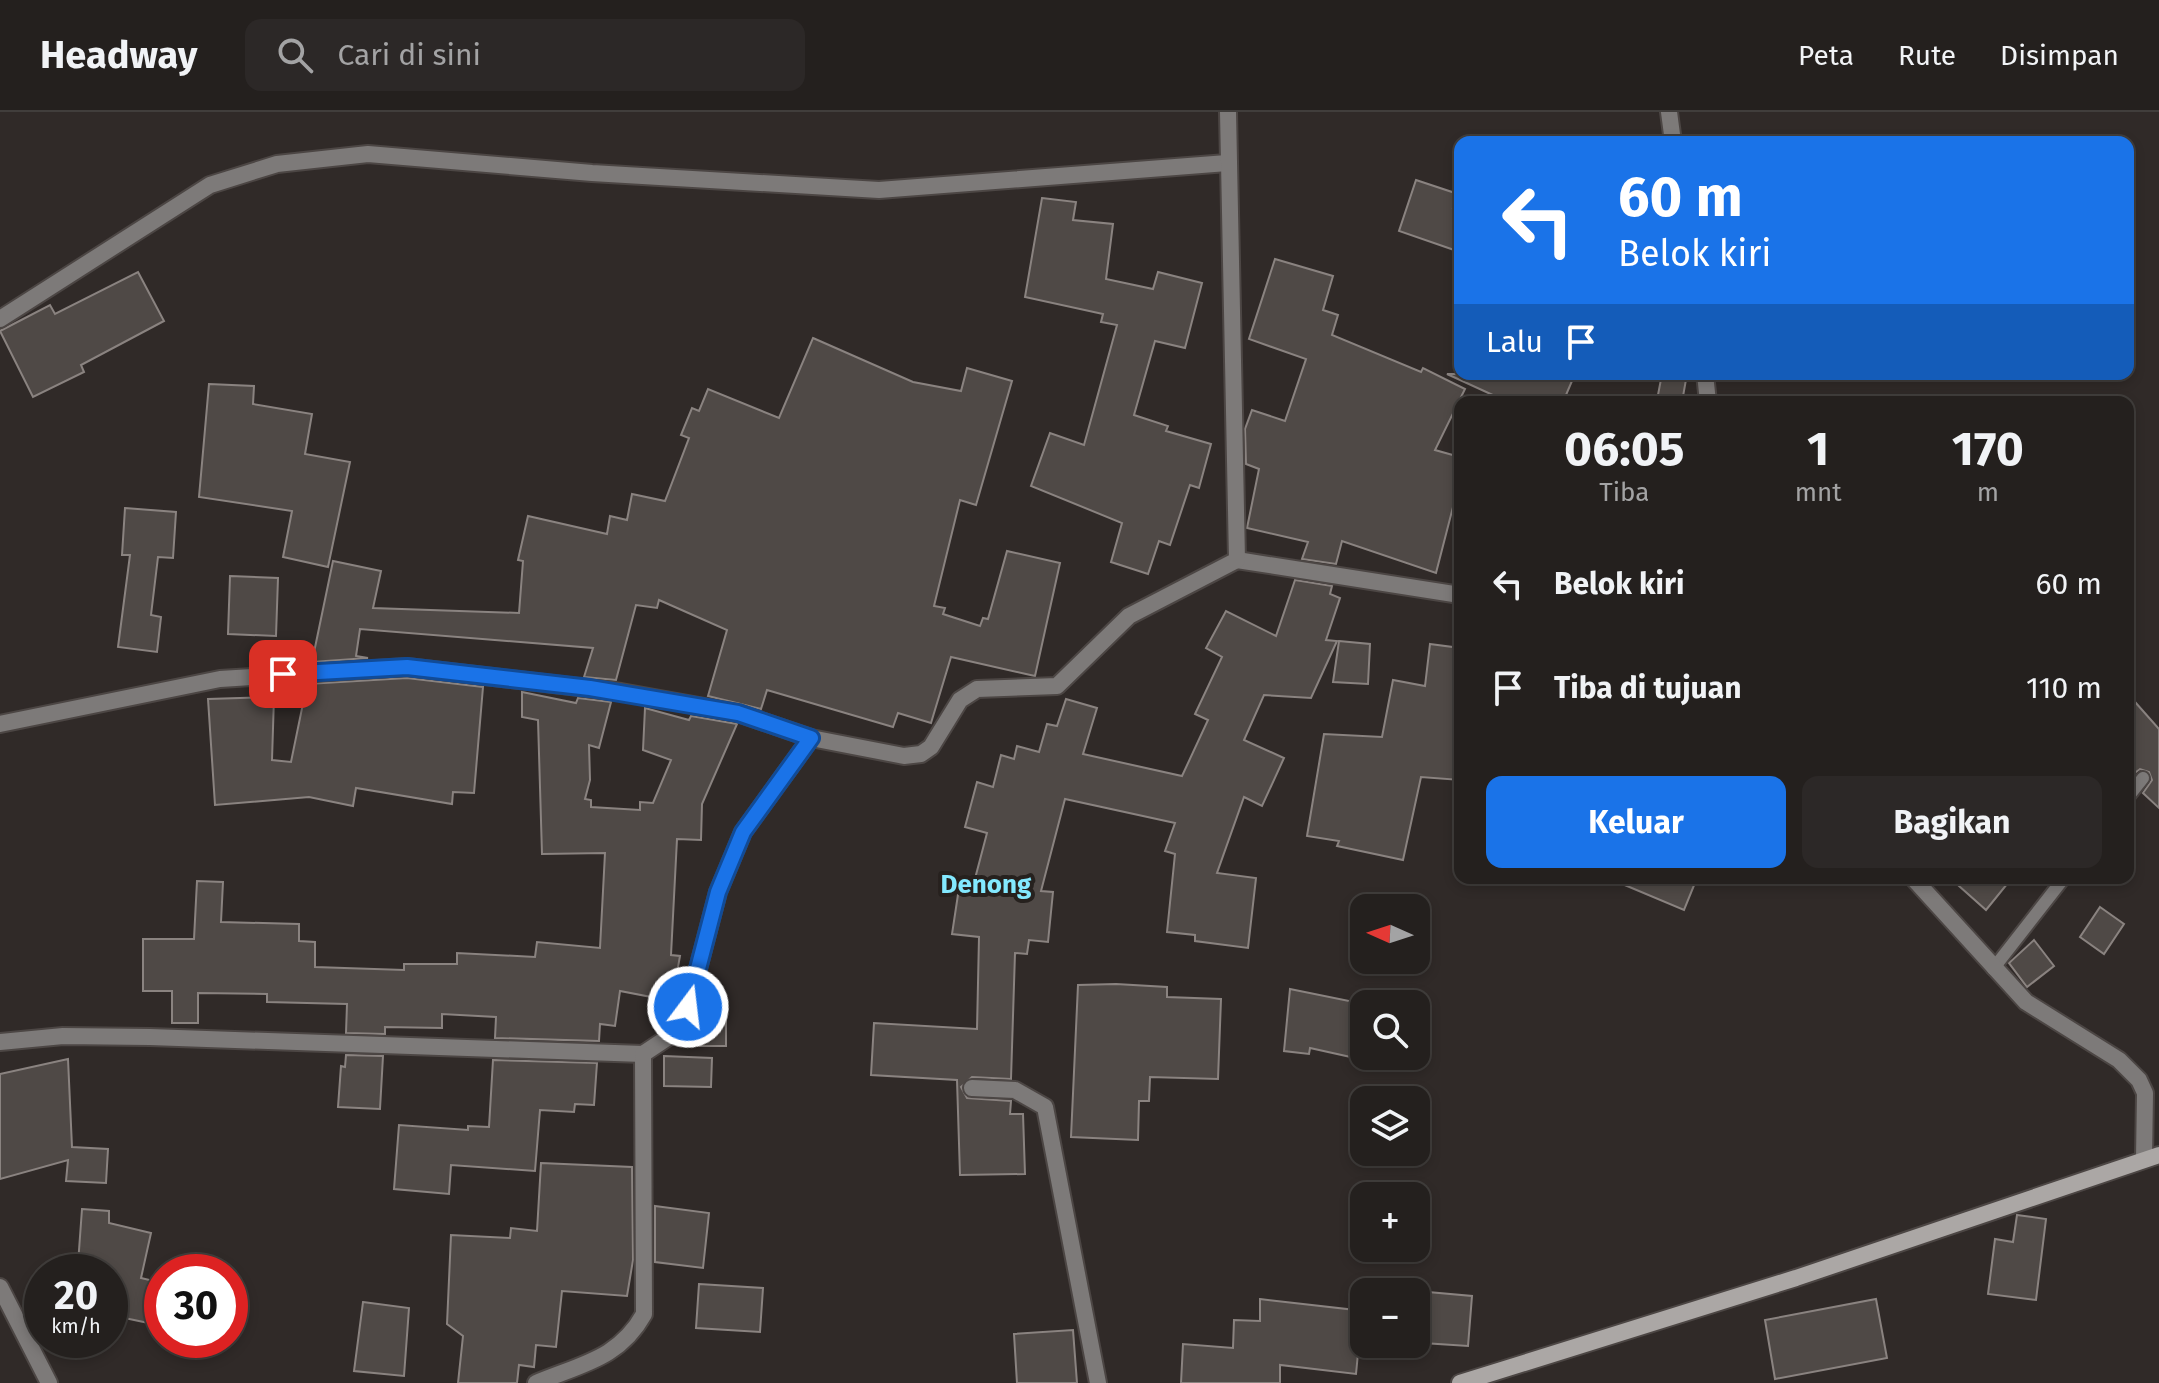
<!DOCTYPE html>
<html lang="id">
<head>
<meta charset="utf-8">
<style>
	body { margin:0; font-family:"Fira Sans",sans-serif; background:#2c2827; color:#f1f3f6; height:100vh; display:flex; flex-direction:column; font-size:30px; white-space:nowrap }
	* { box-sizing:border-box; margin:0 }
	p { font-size:26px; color:#a3a3a4 }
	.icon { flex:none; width:44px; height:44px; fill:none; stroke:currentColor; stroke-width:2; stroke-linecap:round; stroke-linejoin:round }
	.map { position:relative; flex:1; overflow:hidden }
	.side { position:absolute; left:1454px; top:284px; width:680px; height:488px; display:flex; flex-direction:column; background:#24201e; border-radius:16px; box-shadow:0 4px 12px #0003,0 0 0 2px #413e3c }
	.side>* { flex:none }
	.hud { position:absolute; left:1454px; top:24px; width:680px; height:244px; border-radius:16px; box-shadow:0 4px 12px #0003,0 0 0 2px #413e3c; background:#1a73e8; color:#fff; overflow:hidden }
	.needle { width:52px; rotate:273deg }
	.buttons { position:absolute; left:1350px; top:782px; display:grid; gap:16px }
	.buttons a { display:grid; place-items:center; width:80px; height:80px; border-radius:16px; background:#24201e; box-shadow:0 4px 12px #0003,0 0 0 2px #413e3c; font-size:40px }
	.speed { position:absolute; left:24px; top:1142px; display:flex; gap:16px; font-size:40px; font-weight:700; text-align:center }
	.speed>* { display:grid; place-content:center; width:104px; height:104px; border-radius:50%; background:#24201e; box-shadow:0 4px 12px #0003,0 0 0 2px #413e3c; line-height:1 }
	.speed small { font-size:20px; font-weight:400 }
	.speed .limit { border:12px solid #d22; background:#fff; color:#111 }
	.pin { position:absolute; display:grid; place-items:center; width:68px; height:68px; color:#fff; margin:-34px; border-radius:16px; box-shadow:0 4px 12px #0006 }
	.me { position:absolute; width:88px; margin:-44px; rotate:15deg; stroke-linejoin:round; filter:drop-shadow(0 0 6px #0008) }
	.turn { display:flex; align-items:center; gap:28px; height:168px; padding:0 32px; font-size:36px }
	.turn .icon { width:104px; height:104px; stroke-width:2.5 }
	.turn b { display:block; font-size:56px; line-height:68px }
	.then { display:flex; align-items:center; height:76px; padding:0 32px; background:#0003; gap:16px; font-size:30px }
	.eta { display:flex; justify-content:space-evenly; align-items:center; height:136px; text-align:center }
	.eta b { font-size:48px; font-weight:700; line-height:56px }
	.button { display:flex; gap:16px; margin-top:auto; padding:16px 32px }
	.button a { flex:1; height:92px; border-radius:16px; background:#1a73e8; color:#fff; font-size:32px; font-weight:700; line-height:92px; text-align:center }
	.button a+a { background:#2c2827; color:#f1f3f6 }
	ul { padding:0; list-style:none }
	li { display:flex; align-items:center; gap:24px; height:104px; padding:0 32px }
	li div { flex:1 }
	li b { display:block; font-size:30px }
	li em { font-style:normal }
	header { display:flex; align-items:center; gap:48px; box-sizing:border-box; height:112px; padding:0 40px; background:#24201e; border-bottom:2px solid #413e3c }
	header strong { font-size:38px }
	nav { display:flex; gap:44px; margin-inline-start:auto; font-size:28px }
	.search { width:560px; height:72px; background:#2c2827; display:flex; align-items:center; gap:20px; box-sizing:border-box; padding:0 28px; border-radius:16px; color:#a3a3a4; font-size:30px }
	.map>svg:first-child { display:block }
	.building { fill:#4f4946; stroke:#8a8380; stroke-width:2 }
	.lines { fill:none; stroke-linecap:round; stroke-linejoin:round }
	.lane-casing { stroke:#4c4644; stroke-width:16 }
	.street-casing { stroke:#4c4644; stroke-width:20 }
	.secondary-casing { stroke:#4c4644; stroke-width:20 }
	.lane { stroke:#7d7a79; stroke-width:12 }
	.street { stroke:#7d7a79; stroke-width:16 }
	.secondary { stroke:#aba7a5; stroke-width:16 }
	.route-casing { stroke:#114b97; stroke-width:20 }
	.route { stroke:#1a73e8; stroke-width:14 }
	.labels { text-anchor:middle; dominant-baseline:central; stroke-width:8; stroke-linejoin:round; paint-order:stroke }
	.quarter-label { font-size:26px; font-weight:bold; fill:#83e9ff; stroke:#26211e }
</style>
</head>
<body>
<header>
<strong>Headway</strong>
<div class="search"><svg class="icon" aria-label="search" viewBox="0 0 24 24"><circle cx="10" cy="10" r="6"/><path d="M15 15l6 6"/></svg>Cari di sini</div>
<nav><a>Peta</a><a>Rute</a><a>Disimpan</a></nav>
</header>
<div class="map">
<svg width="2159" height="1271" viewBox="0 0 2159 1271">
	<rect width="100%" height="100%" fill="#302a28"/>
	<g class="building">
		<path d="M1416,68L1458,82L1453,96L1460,98V140L1399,119Z"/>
		<path d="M1042,86L1076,90L1073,108L1113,112L1106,167L1153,177L1158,160L1202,171L1185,236L1155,229L1134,303L1168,314L1166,319L1211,332L1199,376L1190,373L1170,433L1159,429L1148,462L1111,450L1122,411L1031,374L1050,321L1084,333L1117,213L1101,210L1103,202L1025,185Z"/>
		<path d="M1275,147L1333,164L1323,198L1338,203L1332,223L1421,260L1423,256L1465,277L1435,338L1460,345V396L1453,395L1436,461L1342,429L1336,452L1302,447L1308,430L1247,416L1259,357L1246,352L1245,317L1252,298L1285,309L1306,247L1249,227Z"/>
		<path d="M138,160L164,209L81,253L84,260L33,285L0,219L50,193L55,202Z"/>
		<path d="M813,226L913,270L961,279L967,256L1012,269L976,393L960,388L934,494L945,496L943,502L980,514L983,506L988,507L1007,439L1060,451L1035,564L951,545L931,611L898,601L893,615L767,578L761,597L708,584L727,518L659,488L657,496L636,493L616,568L584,565L593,536L360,517L356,544L368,546L312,550L333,449L381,459L373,496L519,501L523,449L518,448L528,404L607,422L610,404L627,408L632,382L665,389L689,326L681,323L692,296L699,299L708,277L779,306Z"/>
		<path d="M1447,262H1575L1563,290H1508Z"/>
		<path d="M1662,262H1687L1682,290L1657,288Z"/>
		<path d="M209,272L254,274L253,292L312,302L305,342L350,350L328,455L283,445L292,399L199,385Z"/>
		<path d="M125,396L176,400L173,446L158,445L151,503L161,505L157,540L118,535L130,443H122Z"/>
		<path d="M230,464L278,466L276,524L228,522Z"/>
		<path d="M1295,468L1332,474L1330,482L1340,486L1326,528L1337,529L1311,586L1264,583L1244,628L1284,646L1262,694L1244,685L1217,761L1256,766L1248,836L1195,829V823L1167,820L1175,742L1165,739L1175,711L1065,687L1041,779L1053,780L1048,830L1029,828L1027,842L1015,841L1011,967L972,965L961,975L967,986L1011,989L1010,1002H1023L1025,1062L960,1063L957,968L871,963L874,911L977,917L979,825L952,822L959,776L972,778L987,721L965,715L977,670L993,675L1001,643L1014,647L1017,634L1039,640L1047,612L1057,614L1066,587L1097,596L1083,642L1182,664L1208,608L1195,602L1222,545L1206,536L1226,499L1276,524Z"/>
		<path d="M1339,529L1370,532L1368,572L1333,570Z"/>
		<path d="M1430,532L1460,536V668L1421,665L1403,748L1337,734L1339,729L1307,724L1324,622L1382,625L1393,568L1425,574Z"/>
		<path d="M407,566L483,575L474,681L453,680L452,692L356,676L353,694L309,685L215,693L208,587L274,585L272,648L291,650L307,572Z"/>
		<path d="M522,580L576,591L578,586L611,590L599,636L589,633L590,668L585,687L591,688V695L640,698V690L653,691L671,648L643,638L645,596L689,608L691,604L737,612L702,692L701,728L677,727L671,843L680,844L672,889L620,879L615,914L600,912L599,929L495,926L496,905L442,902V916L385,915V922L346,921L347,892L267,890V882L198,881V911H172V879H143V827H194L197,769L223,770L221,810L299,812V829L315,830V855L404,858V852H457V841L535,845L537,830L600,836L605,741L542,742L538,608L522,605Z"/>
		<path d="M2128,582L2159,617V696L2143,681L2152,668L2149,660L2140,657L2128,666Z"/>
		<path d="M1608,766H1697L1684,798Z"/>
		<path d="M1950,766H2012L1986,798Z"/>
		<path d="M2100,795L2124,812L2104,842L2080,825Z"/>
		<path d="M2034,828L2054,854L2027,875L2009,851Z"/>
		<path d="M1116,872L1167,875V885L1221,887L1218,967L1150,965L1149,989H1139L1138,1028L1071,1025L1078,873Z"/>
		<path d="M1290,877L1364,892V948L1310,936L1309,942L1284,939Z"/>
		<path d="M701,889L726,890V934H698Z"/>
		<path d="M346,943L383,944L380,997L338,995L341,954L345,955Z"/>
		<path d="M664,944L712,946L711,975L664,974Z"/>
		<path d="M68,947L72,1035L108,1037L106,1071L66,1069L68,1048L0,1067V962Z"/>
		<path d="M493,948L597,951L594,993L575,992L574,1000L540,998L535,1059L451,1053L449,1082L394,1077L399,1013L468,1018V1014L489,1015Z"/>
		<path d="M541,1051L632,1055L633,1148L627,1184L562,1179L556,1235L536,1233L534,1255L519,1253L517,1271H458L463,1224L447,1212L451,1123L510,1126L511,1116L537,1119Z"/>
		<path d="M655,1094L709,1101L703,1156L655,1150Z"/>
		<path d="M82,1097L109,1099V1111L151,1121L141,1166L162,1171L158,1213L110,1203V1154L78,1152Z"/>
		<path d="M2017,1103L2046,1107L2036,1188L1988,1182L1995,1127L2013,1130Z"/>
		<path d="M699,1172L763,1176L760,1220L696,1216Z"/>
		<path d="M1428,1180L1472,1184L1468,1234L1423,1231Z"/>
		<path d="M1260,1187L1364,1199V1232L1359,1231L1356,1262L1280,1253V1271H1181L1183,1232L1233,1236L1234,1208L1260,1209Z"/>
		<path d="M1876,1187L1887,1246L1775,1267L1765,1208Z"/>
		<path d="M363,1190L409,1196L404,1264L354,1259Z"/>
		<path d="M1073,1218L1077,1271H1017L1014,1222Z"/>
	</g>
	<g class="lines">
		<defs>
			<g id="lane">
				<path d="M2128,685L2143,666"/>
				<path d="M1993,857L2064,766"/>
			</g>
			<g id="street">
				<path d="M1669,0L1673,30"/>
				<path d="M0,207L210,73L277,52L368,42L592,61L879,78L1227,51"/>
				<path d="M1705,262L1708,290"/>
				<path d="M1237,448L1460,483"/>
				<path d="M0,612L220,567L407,555L621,580L738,601L811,626L904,644L921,642L931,635L960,588L977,577L1057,574L1129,504L1237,448L1228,0"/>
				<path d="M1913,766L2026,890L2119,948L2139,968L2145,981L2144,1047"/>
				<path d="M0,930L63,924L150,925L643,942L673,922L688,895L718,780L743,720L811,626"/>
				<path d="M972,976L1015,978L1045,995L1098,1271"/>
				<path d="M0,1175L49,1271"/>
				<path d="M536,1271C581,1252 619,1247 644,1202L643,942"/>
			</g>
			<path id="secondary" d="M1460,1271L1796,1166L2159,1043"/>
		</defs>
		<use href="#lane" class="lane-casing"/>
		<use href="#street" class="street-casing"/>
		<use href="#secondary" class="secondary-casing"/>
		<use href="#lane" class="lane"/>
		<use href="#street" class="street"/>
		<use href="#secondary" class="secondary"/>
	</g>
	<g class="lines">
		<defs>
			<path id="route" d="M283,562L407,555L590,576L738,601L811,626L743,720L718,780L688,895"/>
		</defs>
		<use href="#route" class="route-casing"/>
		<use href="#route" class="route"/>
	</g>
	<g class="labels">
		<g class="quarter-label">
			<text x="986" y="772">Denong</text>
		</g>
	</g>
</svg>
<div class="buttons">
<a><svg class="needle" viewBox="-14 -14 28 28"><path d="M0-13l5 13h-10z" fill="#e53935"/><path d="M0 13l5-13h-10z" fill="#a3a3a4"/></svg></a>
<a><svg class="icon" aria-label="search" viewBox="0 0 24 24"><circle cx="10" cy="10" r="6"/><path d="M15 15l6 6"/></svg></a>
<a><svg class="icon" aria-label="layers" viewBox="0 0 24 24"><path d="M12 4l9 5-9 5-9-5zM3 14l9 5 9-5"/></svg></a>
<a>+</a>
<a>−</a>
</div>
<div class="speed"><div>20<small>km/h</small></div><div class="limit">30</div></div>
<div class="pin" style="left:283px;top:562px;background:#d93025"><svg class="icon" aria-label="arrive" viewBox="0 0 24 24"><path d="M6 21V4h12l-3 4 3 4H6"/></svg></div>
<svg class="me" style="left:688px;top:895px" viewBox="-20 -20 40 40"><circle r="17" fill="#1a73e8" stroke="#fff" stroke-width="3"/><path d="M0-11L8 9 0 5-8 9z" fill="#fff"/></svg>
<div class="hud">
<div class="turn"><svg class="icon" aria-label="left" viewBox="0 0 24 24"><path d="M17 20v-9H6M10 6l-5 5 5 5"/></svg><div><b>60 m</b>Belok kiri</div></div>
<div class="then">Lalu<svg class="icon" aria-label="arrive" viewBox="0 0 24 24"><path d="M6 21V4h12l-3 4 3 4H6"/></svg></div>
</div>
<section class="side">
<div class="eta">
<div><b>06:05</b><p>Tiba</p></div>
<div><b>1</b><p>mnt</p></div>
<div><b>170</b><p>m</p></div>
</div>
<ul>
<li><svg class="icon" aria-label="left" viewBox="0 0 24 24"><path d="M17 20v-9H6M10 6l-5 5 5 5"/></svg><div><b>Belok kiri</b></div><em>60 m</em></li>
<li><svg class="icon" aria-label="arrive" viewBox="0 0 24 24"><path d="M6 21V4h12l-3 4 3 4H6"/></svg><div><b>Tiba di tujuan</b></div><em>110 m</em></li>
</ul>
<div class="button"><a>Keluar</a><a>Bagikan</a></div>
</section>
</div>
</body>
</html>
